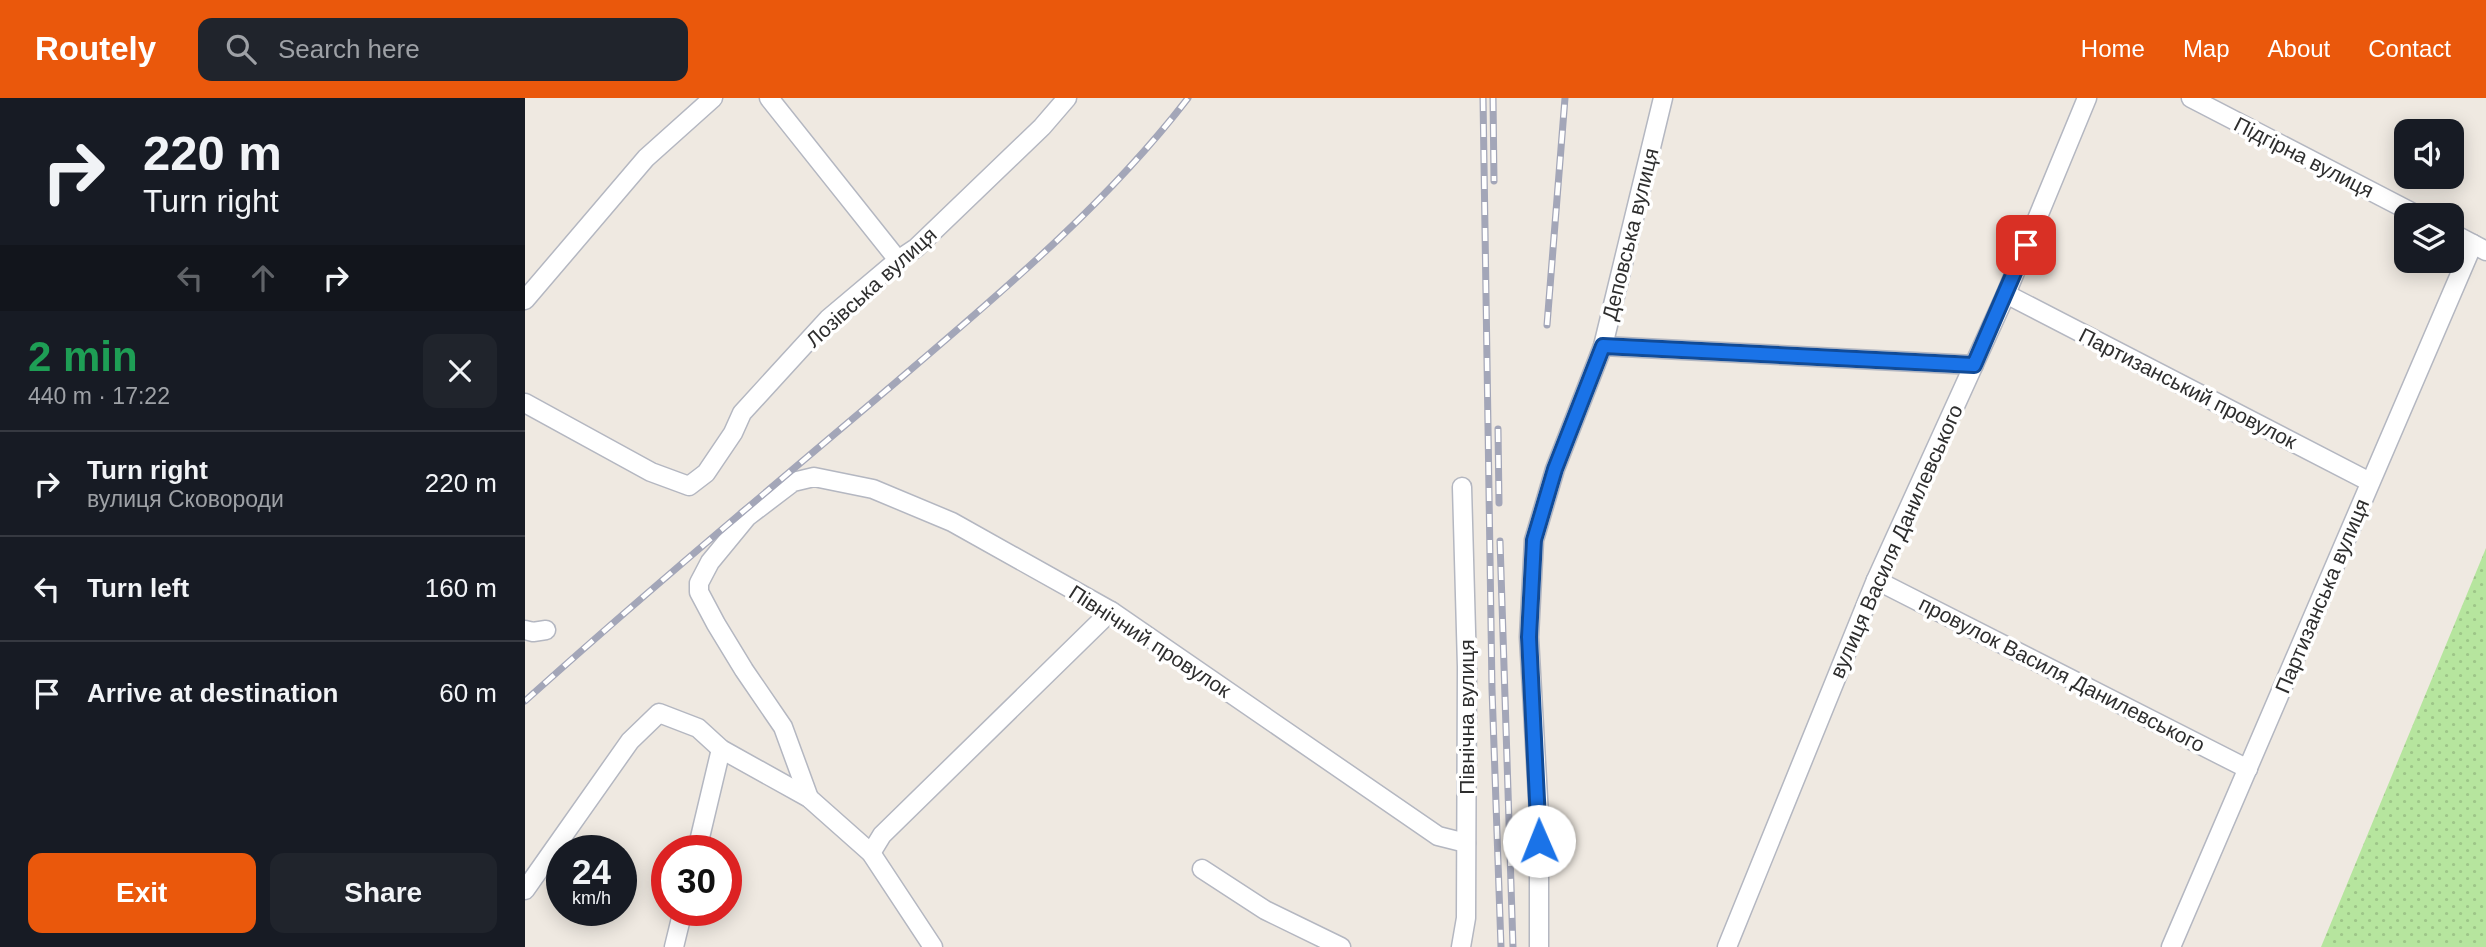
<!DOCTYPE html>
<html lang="en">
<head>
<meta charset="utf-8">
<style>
	body { margin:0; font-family:Helvetica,sans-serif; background:#20242c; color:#f1f3f6; height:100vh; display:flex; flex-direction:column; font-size:26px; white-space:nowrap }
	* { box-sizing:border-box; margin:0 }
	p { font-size:23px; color:#9ea1a6 }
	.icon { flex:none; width:38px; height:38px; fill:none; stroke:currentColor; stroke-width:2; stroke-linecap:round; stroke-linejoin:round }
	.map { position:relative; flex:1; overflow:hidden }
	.side { display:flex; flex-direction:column; background:#171b24; width:525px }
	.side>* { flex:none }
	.banner { background:#171b24; color:#f1f3f6; overflow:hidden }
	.tools { position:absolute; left:1869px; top:21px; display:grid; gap:14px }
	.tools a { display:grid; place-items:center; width:70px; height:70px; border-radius:14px; background:#171b24; box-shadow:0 4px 18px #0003; font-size:35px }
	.speed { position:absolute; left:21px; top:737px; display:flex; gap:14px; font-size:35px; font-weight:700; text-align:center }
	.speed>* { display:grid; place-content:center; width:91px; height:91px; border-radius:50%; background:#171b24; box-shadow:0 4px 18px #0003; line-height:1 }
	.speed small { font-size:18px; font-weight:400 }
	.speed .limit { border:10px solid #d22; background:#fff; color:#111 }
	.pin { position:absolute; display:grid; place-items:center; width:60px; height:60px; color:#fff; margin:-30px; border-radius:14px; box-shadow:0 4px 10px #0006 }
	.me { position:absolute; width:77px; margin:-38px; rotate:359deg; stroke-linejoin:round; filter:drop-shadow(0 0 5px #0008) }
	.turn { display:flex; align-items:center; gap:24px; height:147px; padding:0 28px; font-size:32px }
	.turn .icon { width:91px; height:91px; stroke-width:2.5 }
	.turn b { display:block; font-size:49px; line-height:60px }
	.lanes { display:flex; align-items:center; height:66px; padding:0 28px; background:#0003; justify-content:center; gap:35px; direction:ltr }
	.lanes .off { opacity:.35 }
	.round { display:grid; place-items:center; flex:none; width:74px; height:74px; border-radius:14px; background:#20242c }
	.head { display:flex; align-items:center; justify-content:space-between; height:119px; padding:0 28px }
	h1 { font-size:42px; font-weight:800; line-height:52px; color:#1e9e55 }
	.button { display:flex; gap:14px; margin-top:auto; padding:14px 28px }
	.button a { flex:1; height:80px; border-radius:14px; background:#ea580c; color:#fff; font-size:28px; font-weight:800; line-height:80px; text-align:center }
	.button a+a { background:#20242c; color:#f1f3f6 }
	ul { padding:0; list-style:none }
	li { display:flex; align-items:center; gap:21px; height:105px; padding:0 28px; border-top:2px solid #363941 }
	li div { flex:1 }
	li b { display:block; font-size:26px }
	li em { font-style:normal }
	header { display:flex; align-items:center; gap:42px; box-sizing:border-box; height:98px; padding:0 35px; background:#ea580c; color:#fff }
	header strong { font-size:33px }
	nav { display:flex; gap:38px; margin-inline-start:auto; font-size:24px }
	.search { width:490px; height:63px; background:#20242c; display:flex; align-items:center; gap:18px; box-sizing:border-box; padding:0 24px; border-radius:14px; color:#9ea1a6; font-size:26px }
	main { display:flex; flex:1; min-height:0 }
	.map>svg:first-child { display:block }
	.park { fill:url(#park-dots) }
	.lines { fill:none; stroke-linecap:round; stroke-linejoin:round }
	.minor-casing { stroke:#b4b7c1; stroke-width:21 }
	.minor { stroke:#fff; stroke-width:18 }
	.rail-casing { stroke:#a3a6b8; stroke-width:7 }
	.rail { stroke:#fff; stroke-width:4.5; stroke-dasharray:13; stroke-linecap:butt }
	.route-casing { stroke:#114b97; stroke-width:18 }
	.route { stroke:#1a73e8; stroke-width:12 }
	.labels { text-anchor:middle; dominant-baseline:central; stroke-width:7; stroke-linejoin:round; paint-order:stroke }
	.street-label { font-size:21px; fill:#2e2e2e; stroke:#fff }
</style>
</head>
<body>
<header>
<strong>Routely</strong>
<div class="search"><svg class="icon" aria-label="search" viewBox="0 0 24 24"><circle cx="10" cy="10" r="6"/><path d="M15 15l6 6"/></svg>Search here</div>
<nav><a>Home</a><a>Map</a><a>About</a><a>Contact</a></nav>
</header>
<main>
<section class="side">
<div class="banner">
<div class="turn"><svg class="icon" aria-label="right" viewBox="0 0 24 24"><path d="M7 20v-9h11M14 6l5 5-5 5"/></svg><div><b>220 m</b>Turn right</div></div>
<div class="lanes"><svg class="icon off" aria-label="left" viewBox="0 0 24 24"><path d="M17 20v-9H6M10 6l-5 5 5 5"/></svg><svg class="icon off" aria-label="ahead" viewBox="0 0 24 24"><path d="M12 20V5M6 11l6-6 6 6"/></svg><svg class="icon" aria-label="right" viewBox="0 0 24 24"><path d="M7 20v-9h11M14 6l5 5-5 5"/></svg></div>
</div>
<div class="head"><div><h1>2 min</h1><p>440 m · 17:22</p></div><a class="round"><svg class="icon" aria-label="close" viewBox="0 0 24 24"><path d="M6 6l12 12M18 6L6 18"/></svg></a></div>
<ul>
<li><svg class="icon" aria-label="right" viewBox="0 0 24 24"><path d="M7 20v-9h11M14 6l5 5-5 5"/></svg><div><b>Turn right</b><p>вулиця Сковороди</p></div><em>220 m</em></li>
<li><svg class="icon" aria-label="left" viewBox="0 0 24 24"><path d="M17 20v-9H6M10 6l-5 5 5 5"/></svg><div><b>Turn left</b></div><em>160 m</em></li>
<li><svg class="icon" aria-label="arrive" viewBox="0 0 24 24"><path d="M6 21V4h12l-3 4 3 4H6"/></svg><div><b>Arrive at destination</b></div><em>60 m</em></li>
</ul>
<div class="button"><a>Exit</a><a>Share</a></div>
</section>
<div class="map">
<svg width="1961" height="849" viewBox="0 0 1961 849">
	<defs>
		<pattern id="park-dots" width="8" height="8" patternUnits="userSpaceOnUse" patternTransform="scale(1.75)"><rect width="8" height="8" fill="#b6e59e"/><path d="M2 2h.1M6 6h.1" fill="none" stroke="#9dc588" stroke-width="1.8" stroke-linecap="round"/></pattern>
	</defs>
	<rect width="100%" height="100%" fill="#efe9e1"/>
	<path class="park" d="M1961,450V849H1796Z"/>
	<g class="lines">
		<defs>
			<g id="minor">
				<path d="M244,0L373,162"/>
				<path d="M1666,0L1892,117"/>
				<path d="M1927,135L1961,153"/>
				<path d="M1481,196L1845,384"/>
				<path d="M0,202L121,60L188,0"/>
				<path d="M1078,248L1449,267"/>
				<path d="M0,305L126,374L164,388L181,375L208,335L217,315L303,221L373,162L391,150L517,29L542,0"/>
				<path d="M1351,482L1723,671"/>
				<path d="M0,532L8,534L21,532"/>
				<path d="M284,700L258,629L219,572L191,526L174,494V485L185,464L222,419L268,384L289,379L348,391L427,424L586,513L913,738L941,745"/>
				<path d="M172,752L196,651"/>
				<path d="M346,755L357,737L586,513"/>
				<path d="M677,771L740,812L816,849"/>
				<path d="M0,792L105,643L134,615L173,630L196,651L284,700L346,755L408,849"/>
				<path d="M149,849L158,812"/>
				<path d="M936,849L941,820L942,569L937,389"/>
				<path d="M1014,849V718L1004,539L1009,442L1030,371L1078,248L1138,0"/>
				<path d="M1202,849L1351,482L1481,196L1562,0"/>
				<path d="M1646,849L1948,146"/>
			</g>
		</defs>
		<use href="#minor" class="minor-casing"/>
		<use href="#minor" class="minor"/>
		<defs>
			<g id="rail">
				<path d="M958,0L967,591L976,849"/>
				<path d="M968,0L969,83"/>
				<path d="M1022,227L1040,0"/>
				<path d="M973,331L974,405"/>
				<path d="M975,443L988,849"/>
				<path d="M0,603C121,494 246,390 370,285C473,197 580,108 663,0"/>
			</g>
		</defs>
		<use href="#rail" class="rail-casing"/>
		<use href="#rail" class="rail"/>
	</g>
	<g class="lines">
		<defs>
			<path id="route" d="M1014,743L1004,539L1009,442L1030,371L1078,248L1449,267L1501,147"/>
		</defs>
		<use href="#route" class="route-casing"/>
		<use href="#route" class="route"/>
	</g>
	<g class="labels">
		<g class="street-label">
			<text transform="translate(1779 59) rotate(27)">Підгірна вулиця</text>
			<text transform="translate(1105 136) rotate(-76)">Деповська вулиця</text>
			<text transform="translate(346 189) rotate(-42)">Лозівська вулиця</text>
			<text transform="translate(1663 290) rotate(27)">Партизанський провулок</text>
			<text transform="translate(1371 443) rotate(-66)">вулиця Василя Данилевського</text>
			<text transform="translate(1797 498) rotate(-67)">Партизанська вулиця</text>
			<text transform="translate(625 543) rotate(33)">Північний провулок</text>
			<text transform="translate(1537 576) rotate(27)">провулок Василя Данилевського</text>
			<text transform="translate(941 619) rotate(-90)">Північна вулиця</text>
		</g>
	</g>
</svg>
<div class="tools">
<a><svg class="icon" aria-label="sound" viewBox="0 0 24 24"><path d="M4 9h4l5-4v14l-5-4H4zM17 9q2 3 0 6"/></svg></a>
<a><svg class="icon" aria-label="layers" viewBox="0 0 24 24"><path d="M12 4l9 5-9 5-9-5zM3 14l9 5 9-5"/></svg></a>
</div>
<div class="speed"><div>24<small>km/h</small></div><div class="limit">30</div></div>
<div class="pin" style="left:1501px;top:147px;background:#d93025"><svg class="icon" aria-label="arrive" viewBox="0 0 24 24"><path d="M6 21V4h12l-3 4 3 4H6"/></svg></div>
<svg class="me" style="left:1014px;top:743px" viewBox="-20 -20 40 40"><circle r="19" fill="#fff"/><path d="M0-13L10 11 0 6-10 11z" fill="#1a73e8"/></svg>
</div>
</main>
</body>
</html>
